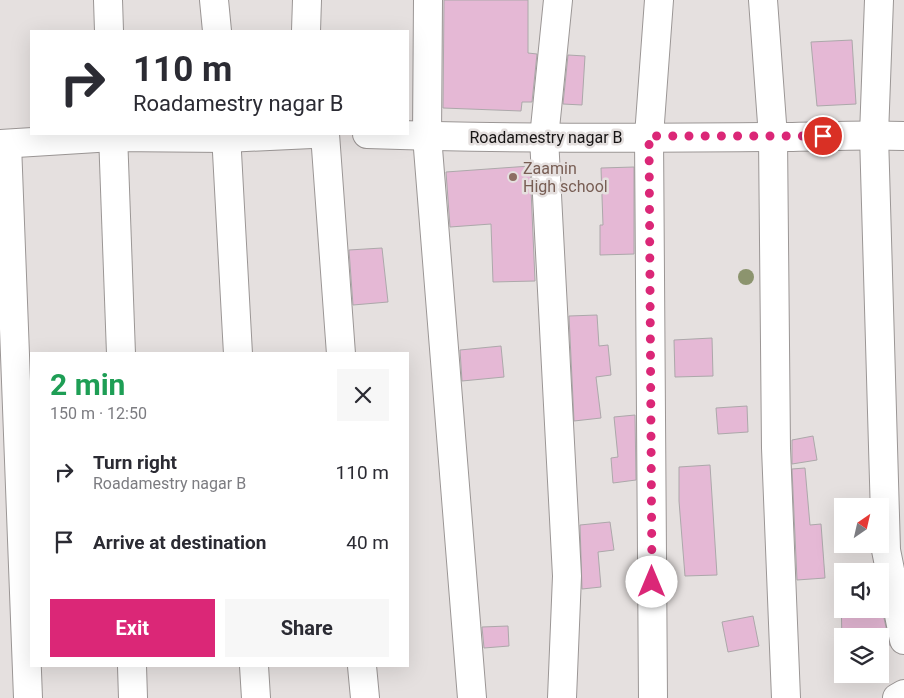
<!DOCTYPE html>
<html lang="en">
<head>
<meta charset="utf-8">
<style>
	body { margin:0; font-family:Roboto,sans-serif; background:#f7f7f7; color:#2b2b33; height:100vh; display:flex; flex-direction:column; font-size:19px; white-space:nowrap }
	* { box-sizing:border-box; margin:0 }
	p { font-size:16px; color:#7c7c81 }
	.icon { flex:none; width:28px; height:28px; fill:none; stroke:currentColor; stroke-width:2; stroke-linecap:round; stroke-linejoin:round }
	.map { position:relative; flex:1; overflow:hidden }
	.drawer { position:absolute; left:30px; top:352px; width:379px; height:315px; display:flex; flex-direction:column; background:#fff; border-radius:0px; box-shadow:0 5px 20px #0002 }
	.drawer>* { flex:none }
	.top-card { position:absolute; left:30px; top:30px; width:379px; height:105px; border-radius:0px; box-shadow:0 5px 20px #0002; background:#fff; color:#2b2b33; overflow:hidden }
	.needle { width:32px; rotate:34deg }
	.buttons { position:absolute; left:834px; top:498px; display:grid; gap:10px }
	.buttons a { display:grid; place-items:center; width:55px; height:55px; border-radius:0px; background:#fff; box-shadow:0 5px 20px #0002; font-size:25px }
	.pin { position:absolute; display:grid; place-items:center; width:42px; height:42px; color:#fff; margin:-21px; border:2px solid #fff; border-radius:50%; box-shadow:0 1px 5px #0007 }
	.me { position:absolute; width:55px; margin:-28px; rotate:0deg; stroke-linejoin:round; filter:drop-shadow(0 0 4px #0008) }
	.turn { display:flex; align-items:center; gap:18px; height:105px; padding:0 20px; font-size:22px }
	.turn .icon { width:65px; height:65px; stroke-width:2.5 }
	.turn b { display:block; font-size:35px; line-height:42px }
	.round { display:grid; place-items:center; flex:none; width:52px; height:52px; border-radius:0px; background:#f7f7f7 }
	.summary { display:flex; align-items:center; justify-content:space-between; height:85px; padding:0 20px }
	h1 { font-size:30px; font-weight:700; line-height:38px; color:#1e9e55 }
	.cta { display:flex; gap:10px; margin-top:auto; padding:10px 20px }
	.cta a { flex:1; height:58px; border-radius:0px; background:#db2777; color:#fff; font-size:20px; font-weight:700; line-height:58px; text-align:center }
	.cta a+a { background:#f7f7f7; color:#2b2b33 }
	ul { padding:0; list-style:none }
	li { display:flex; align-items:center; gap:15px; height:70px; padding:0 20px }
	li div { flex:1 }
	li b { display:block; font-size:19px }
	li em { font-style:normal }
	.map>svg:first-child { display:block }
	.building { fill:#e5b8d5; stroke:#aca8aa }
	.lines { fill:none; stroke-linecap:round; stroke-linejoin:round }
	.minor-casing { stroke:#9b9695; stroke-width:30 }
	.minor { stroke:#fff; stroke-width:28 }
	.tree { fill:#8c946e }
	.route { stroke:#db2777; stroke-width:9; stroke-dasharray:0 16.2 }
	.education-dot { fill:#8d6e63; stroke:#e5e0df; stroke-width:2 }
	.labels { text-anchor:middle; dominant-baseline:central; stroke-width:5; stroke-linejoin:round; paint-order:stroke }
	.street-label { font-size:16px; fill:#171515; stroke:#e5e0df }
	.education-label { font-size:16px; fill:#785e54; stroke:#e5e0df; text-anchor:start }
</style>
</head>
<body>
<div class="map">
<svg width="904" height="698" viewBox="0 0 904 698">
	<rect width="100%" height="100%" fill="#e5e0df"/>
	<g class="building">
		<path d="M444,0H528V53L537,54L532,102H522L521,111L443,108Z"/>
		<path d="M852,40L856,104L817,106L811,42Z"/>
		<path d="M568,55L585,56L582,105L563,104Z"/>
		<path d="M530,166L535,281L493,282L491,224L450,227L446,172Z"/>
		<path d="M634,167V254L600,255V225H603L601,168Z"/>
		<path d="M382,248L388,302L353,305L349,250Z"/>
		<path d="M597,315L599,346L608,345L611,375L596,377L601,418L574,421L569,316Z"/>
		<path d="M712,338L713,376L675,377L674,340Z"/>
		<path d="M501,346L504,377L462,381L460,350Z"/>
		<path d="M747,406L748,432L718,434L716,408Z"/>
		<path d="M635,415L636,480L613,483L611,458L618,457L614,417Z"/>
		<path d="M813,436L817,460L792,464V440Z"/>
		<path d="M710,465L717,575L685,576L679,501V467Z"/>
		<path d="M805,468L810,525L821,524L825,578L797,580L792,469Z"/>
		<path d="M610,522L614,550L598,552L601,587L582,589L580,525Z"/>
		<path d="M841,590H842V609H880V600L890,645L880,646V636H842V646Z"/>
		<path d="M753,616L759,646L728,652L722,622Z"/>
		<path d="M508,626L509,646L484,648L482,627Z"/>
	</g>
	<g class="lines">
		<defs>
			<g id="minor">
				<path d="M108,0L109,31"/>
				<path d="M214,0L217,31"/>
				<path d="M428,0L427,136L472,698"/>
				<path d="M558,0L544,138L567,576L562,698"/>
				<path d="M763,0L773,137L776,448L786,698"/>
				<path d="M879,0L874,135L886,550L904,640"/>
				<path d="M306,31L307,0"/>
				<path d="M113,134L121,354"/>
				<path d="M226,134L238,354"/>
				<path d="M325,134L341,354"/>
				<path d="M367,134C502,139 637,138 772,137C816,137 860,134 904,136"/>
				<path d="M0,144L113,137L226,138L312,134"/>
				<path d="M7,144L28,698"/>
				<path d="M132,666L133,698"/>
				<path d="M254,666L256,698"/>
				<path d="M362,666L365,698"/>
				<path d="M653,698L649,136L659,0"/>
				<path d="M897,698L904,694"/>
			</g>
		</defs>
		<use href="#minor" class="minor-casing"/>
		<use href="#minor" class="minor"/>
	</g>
	<circle class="tree" cx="746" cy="277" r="8"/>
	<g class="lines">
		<path class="route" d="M652,582L649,136H823"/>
	</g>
	<circle class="education-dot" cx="513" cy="177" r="5"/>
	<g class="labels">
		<g class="street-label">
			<text x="546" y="137">Roadamestry nagar B</text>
		</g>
		<g class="education-label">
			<text x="523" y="168">Zaamin<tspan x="523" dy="18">High school</tspan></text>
		</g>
	</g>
</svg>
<div class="buttons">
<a><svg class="needle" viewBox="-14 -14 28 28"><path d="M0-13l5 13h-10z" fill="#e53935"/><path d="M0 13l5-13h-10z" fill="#7c7c81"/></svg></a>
<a><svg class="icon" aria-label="sound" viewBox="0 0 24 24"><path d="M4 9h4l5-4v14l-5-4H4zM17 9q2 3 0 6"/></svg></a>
<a><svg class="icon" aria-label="layers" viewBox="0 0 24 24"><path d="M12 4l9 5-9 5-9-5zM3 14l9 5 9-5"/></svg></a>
</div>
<div class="pin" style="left:823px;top:136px;background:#d93025"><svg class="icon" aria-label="arrive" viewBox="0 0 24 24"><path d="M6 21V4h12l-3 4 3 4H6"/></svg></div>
<svg class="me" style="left:652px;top:582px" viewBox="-20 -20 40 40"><circle r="19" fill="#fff"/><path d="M0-13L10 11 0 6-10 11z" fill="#db2777"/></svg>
<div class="top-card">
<div class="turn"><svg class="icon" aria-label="right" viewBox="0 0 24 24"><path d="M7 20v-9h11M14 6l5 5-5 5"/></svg><div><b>110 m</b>Roadamestry nagar B</div></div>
</div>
<section class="drawer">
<div class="summary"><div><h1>2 min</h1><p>150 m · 12:50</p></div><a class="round"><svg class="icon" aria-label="close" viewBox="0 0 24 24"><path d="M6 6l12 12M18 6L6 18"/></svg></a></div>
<ul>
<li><svg class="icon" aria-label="right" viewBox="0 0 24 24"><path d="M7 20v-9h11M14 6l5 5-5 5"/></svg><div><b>Turn right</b><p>Roadamestry nagar B</p></div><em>110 m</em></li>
<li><svg class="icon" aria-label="arrive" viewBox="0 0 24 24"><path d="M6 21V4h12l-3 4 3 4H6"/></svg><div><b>Arrive at destination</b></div><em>40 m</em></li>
</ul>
<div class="cta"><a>Exit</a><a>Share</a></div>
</section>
</div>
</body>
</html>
